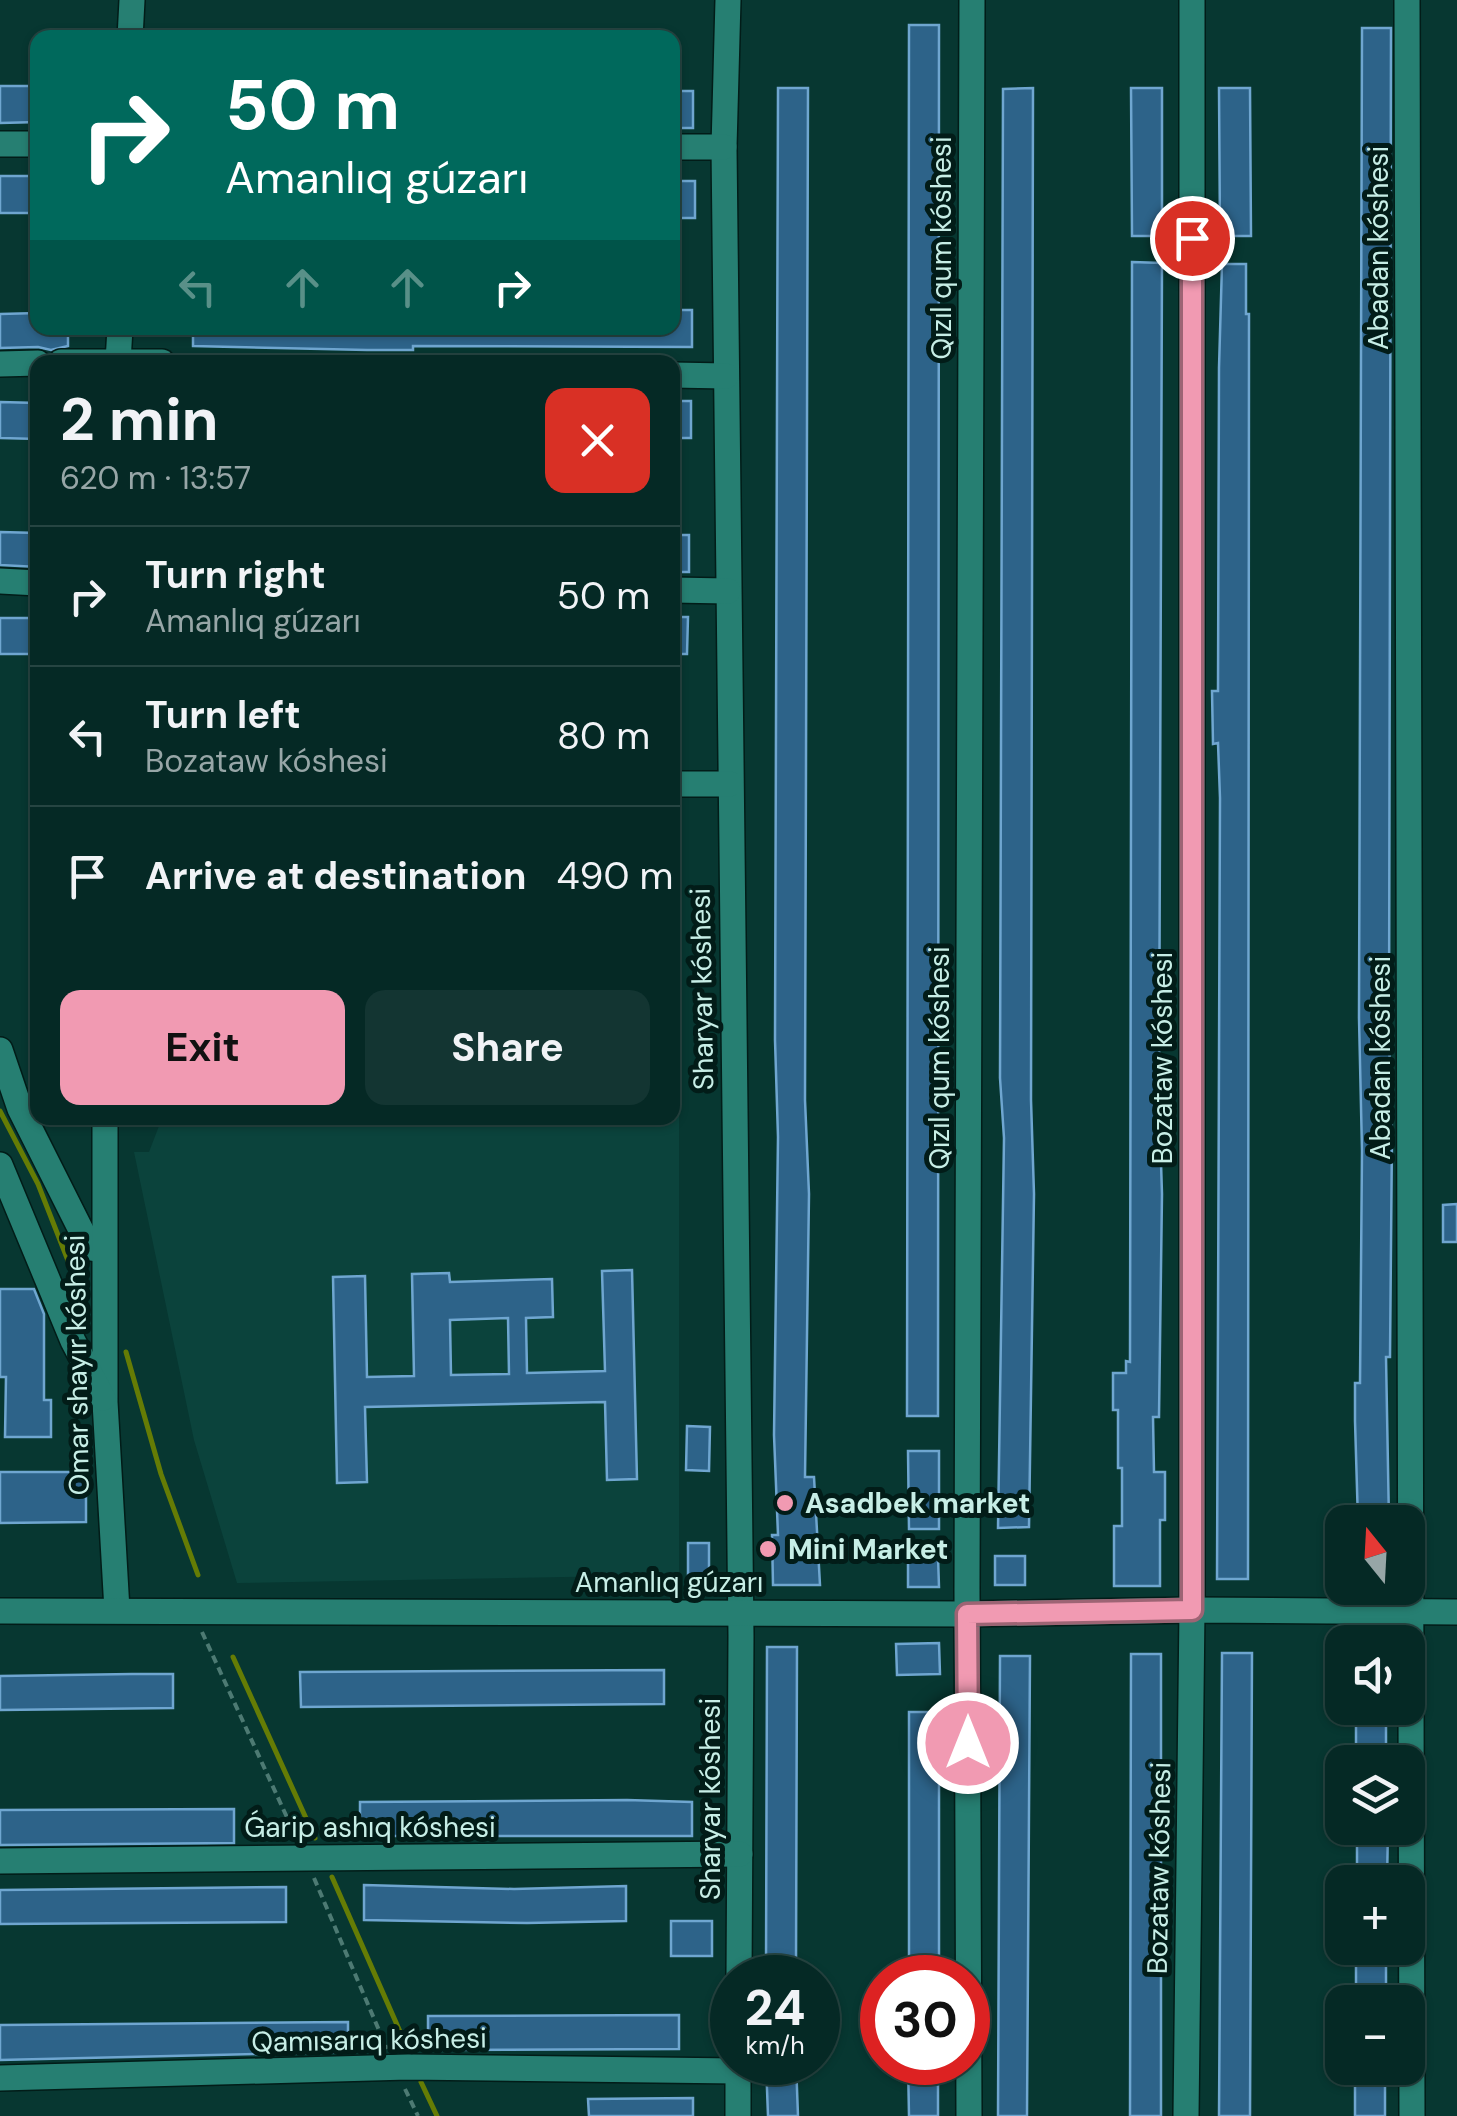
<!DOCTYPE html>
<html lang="en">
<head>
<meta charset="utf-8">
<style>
	body { margin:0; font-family:"DM Sans",sans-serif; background:#133532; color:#f1f3f6; height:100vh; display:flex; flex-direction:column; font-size:38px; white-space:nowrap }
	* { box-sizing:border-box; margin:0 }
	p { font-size:32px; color:#97a6a7 }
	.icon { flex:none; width:55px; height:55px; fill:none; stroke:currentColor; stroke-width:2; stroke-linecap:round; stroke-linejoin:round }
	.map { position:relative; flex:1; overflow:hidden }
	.sheet { position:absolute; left:30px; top:355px; width:650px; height:770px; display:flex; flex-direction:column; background:#052925; border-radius:20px; box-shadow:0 2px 8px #0004,0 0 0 2px #264542 }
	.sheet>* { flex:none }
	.banner { position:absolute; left:30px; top:30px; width:650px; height:305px; border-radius:20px; box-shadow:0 2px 8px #0004,0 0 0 2px #264542; background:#00695c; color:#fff; overflow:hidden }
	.needle { width:65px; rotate:342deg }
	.fabs { position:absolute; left:1325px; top:1505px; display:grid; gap:20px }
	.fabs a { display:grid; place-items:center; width:100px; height:100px; border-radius:20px; background:#052925; box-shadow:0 2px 8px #0004,0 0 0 2px #264542; font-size:50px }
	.speed { position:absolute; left:710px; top:1955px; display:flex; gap:20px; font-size:50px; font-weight:700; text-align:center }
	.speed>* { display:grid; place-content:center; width:130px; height:130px; border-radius:50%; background:#052925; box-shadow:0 2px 8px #0004,0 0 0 2px #264542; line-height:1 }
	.speed small { font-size:25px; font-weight:400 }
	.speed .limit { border:15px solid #d22; background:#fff; color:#111 }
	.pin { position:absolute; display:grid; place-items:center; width:85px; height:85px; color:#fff; margin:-42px; border:5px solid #fff; border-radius:50%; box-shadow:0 2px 10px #0007 }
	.me { position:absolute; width:110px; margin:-55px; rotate:0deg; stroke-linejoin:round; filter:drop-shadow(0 0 8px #0008) }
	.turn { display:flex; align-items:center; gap:35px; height:210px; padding:0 30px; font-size:45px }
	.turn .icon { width:130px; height:130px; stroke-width:2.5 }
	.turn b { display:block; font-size:70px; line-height:85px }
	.lanes { display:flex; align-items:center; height:95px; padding:0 30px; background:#0003; justify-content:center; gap:50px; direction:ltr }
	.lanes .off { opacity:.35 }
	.round { display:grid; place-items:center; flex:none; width:105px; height:105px; border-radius:20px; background:#133532 }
	.summary { display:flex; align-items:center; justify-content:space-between; height:170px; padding:0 30px }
	h1 { font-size:60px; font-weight:700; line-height:75px }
	.button { display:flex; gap:20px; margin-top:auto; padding:20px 30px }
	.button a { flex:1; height:115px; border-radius:20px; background:#f19ab2; color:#111; font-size:40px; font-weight:700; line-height:115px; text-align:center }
	.button a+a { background:#133532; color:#f1f3f6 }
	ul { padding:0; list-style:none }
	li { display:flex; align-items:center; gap:30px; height:140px; padding:0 30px; border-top:2px solid #264542 }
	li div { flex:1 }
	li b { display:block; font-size:38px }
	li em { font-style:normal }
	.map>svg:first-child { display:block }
	.built { fill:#0b433c }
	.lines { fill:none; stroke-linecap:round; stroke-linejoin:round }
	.stream { stroke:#657c05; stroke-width:5 }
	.building { fill:#2d6389; stroke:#6fa6d0; stroke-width:2.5; fill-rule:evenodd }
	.minor-casing { stroke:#021c18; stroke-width:28 }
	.path { stroke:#4d7a73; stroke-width:4; stroke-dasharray:8 5; stroke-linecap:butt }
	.minor { stroke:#267f72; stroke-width:25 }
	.route-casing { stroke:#9d6474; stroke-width:25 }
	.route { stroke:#f19ab2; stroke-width:18 }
	.poi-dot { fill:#f19ab2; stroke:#021c18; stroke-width:4 }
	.labels { text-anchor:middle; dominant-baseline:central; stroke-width:10; stroke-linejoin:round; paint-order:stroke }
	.street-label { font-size:28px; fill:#c7eee6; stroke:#021c18 }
	.poi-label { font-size:28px; font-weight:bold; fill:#c7eee6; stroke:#021c18; text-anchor:start }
</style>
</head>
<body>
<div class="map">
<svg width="1457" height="2116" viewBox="0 0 1457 2116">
	<rect width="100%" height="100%" fill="#073731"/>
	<path class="built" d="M674,795L679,1091V1575L237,1583L194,1440L134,1152H149L159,1126L287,1118H672Z"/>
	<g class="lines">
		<g class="stream">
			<path d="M0,1111L38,1184L83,1299"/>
			<path d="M126,1352L161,1474L198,1575"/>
			<path d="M233,1657L315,1838"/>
			<path d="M332,1877L409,2052"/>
			<path d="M421,2082L437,2116"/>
		</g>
	</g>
	<g class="building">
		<path d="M909,25H939L938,1416H907Z"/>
		<path d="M1362,28H1391L1389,1040L1392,1134L1390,1357H1386L1389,1522H1358L1355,1421V1383H1360L1362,1151L1359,1018Z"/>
		<path d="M0,86H38V122L0,123Z"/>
		<path d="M778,88H808L805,1100L809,1194L805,1477H814L820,1585H773L772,1535H778L774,1435L778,1137L775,1040Z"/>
		<path d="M1033,88L1031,1100L1034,1194L1029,1527L998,1528L1004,1138L1000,1078L1003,89Z"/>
		<path d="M1131,88H1162V236H1132Z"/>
		<path d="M1219,88H1250L1251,236H1220Z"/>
		<rect x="672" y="91" width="21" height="37"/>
		<rect x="0" y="176" width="38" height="37"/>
		<rect x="672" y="181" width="23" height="37"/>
		<path d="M1132,262L1162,263L1159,1100L1162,1194L1159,1417H1153L1154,1472H1165V1520H1160V1586H1114V1526H1122V1468H1118V1410H1113V1373H1126V1361L1130,1362Z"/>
		<path d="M1222,264H1246V314H1249L1248,1579H1217L1220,798L1218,743L1213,744L1212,691H1218L1219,368Z"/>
		<path d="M672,310H692V347L413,346V350H367L193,346V328H672Z"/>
		<path d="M38,313V328H68V346L51,350L38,347L0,348V314Z"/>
		<rect x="672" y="401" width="19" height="37"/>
		<path d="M0,402L38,403V439L0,438Z"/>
		<path d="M0,532L38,533V567L0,565Z"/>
		<rect x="672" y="535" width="17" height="37"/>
		<path d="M672,617H688L687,654H672Z"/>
		<rect x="0" y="618" width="38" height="36"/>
		<path d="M1457,1204V1242H1443V1205Z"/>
		<path d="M632,1270L637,1479L607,1480L605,1402L365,1407L367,1482L337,1483L333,1277L365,1276L367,1377L414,1376L412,1274L449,1273L450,1282L552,1279L553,1317L526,1318L527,1373L605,1371L602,1271ZM508,1318L509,1374L451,1375L450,1320Z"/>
		<path d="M0,1289H34L44,1314V1400H51V1437H5L6,1377H0Z"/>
		<path d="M687,1426L710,1427L709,1471L686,1470Z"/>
		<path d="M908,1451H939V1529H909Z"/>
		<path d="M0,1472H86V1522L0,1523Z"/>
		<rect x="688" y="1543" width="21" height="40"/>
		<path d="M908,1556H938L939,1587H908Z"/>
		<rect x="995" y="1556" width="30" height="29"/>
		<path d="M939,1643L940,1674L897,1675L896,1644Z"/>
		<path d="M767,1647H797L796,1966H766Z"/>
		<path d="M1222,1653H1252L1250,2116H1219Z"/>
		<path d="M1131,1654H1161V2116H1130Z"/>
		<path d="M1000,1656H1030L1027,2116H998Z"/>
		<path d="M664,1670V1704L301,1707L300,1672Z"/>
		<path d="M132,1674H173V1708L0,1710V1676Z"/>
		<path d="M1386,1710V1748H1356V1711Z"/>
		<rect x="909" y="1712" width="30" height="263"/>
		<path d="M627,1800L692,1802V1836H360V1802Z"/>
		<path d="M234,1809V1843L0,1845V1810Z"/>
		<path d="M1357,1828H1388L1387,1882H1357Z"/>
		<path d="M364,1885L514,1889L626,1886V1921L527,1923L364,1920Z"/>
		<path d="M286,1887V1922L0,1924V1890Z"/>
		<rect x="671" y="1921" width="41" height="35"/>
		<rect x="1356" y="1948" width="30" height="54"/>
		<path d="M679,2015V2049L428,2050V2016Z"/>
		<path d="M348,2022V2052L0,2060V2025Z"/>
		<path d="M766,2062H796L798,2116H768Z"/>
		<path d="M908,2062H938V2116H909Z"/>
		<rect x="1355" y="2068" width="30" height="48"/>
		<path d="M693,2098V2116H589L588,2099Z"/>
	</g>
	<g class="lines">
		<defs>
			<g id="minor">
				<path d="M728,0L724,147L741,1636L739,1978"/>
				<path d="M1407,0L1412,2116"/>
				<path d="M130,38L132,0"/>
				<path d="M0,144H38"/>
				<path d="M672,147H724"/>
				<path d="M61,362H162"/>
				<path d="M118,362L120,328"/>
				<path d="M0,364L38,363"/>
				<path d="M672,375L726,376"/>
				<path d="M0,581L38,583"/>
				<path d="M672,590L728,591"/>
				<path d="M672,784H730"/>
				<path d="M0,1050L20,1109L90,1248L104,1250"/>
				<path d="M105,1118V1402L117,1610"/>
				<path d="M0,1165L73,1341L103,1398"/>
				<path d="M0,1611L967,1614L1192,1610L1457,1612"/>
				<path d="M0,1861L740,1854"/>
				<path d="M0,2078L408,2067L738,2071"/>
				<path d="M738,2116V2062"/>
				<path d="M969,2116L967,1589L972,0"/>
				<path d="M1186,2116L1192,1610V0"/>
			</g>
		</defs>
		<use href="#minor" class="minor-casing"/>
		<g class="path">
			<path d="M202,1632L296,1837"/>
			<path d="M314,1878L387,2049"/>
			<path d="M405,2089L418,2116"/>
		</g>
		<use href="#minor" class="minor"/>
	</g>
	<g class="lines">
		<defs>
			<path id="route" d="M968,1743L967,1614L1192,1610V238"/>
		</defs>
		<use href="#route" class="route-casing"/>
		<use href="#route" class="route"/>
	</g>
	<g class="poi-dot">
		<circle cx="785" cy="1503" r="10"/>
		<circle cx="768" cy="1549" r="10"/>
	</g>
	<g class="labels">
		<g class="street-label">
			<text transform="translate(941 248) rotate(-90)">Qızıl qum kóshesi</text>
			<text transform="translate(1378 248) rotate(-90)">Abadan kóshesi</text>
			<text transform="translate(702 989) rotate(-91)">Sharyar kóshesi</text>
			<text transform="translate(939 1058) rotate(-90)">Qızıl qum kóshesi</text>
			<text transform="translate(1162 1058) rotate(-90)">Bozataw kóshesi</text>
			<text transform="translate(1380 1058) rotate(-90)">Abadan kóshesi</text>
			<text transform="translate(77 1365) rotate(-91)">Omar shayır kóshesi</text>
			<text x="669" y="1582">Amanlıq gúzarı</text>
			<text transform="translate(710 1799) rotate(-90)">Sharyar kóshesi</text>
			<text x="370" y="1827">Ǵarip ashıq kóshesi</text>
			<text transform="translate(1159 1868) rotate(-89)">Bozataw kóshesi</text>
			<text transform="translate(369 2040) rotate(-1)">Qamısarıq kóshesi</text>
		</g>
		<g class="poi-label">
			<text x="805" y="1503">Asadbek market</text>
			<text x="788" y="1549">Mini Market</text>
		</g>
	</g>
</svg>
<div class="fabs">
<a><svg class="needle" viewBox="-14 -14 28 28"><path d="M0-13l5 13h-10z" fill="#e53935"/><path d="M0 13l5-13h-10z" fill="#97a6a7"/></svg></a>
<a><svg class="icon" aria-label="sound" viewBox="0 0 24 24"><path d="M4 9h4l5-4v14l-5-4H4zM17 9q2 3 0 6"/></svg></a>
<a><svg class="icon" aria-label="layers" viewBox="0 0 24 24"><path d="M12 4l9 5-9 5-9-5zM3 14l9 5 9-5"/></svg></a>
<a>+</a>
<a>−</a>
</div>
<div class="speed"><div>24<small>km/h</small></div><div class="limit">30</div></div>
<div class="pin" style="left:1192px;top:238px;background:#d93025"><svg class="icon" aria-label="arrive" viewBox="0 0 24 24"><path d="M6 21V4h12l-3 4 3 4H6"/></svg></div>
<svg class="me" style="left:968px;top:1743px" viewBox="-20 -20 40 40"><circle r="17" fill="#f19ab2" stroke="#fff" stroke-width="3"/><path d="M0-11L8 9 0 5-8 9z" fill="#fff"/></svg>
<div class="banner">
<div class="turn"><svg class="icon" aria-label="right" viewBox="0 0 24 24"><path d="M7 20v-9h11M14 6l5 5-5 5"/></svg><div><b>50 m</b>Amanlıq gúzarı</div></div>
<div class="lanes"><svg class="icon off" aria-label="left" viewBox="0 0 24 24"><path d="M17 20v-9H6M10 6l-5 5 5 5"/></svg><svg class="icon off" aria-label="ahead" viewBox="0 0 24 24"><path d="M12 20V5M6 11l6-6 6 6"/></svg><svg class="icon off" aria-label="ahead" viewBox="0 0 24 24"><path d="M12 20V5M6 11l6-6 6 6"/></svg><svg class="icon" aria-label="right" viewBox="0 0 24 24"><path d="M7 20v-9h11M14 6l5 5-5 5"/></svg></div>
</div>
<section class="sheet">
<div class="summary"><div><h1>2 min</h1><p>620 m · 13:57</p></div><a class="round" style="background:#d93025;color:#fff"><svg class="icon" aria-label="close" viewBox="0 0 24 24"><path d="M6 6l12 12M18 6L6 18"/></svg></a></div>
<ul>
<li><svg class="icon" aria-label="right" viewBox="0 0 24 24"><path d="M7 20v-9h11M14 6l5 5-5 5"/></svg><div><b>Turn right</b><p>Amanlıq gúzarı</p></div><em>50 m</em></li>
<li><svg class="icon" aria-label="left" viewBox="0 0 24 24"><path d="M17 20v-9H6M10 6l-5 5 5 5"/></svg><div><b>Turn left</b><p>Bozataw kóshesi</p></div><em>80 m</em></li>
<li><svg class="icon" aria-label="arrive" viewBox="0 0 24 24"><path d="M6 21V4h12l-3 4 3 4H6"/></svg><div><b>Arrive at destination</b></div><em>490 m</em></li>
</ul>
<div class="button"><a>Exit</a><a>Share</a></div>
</section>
</div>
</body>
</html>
